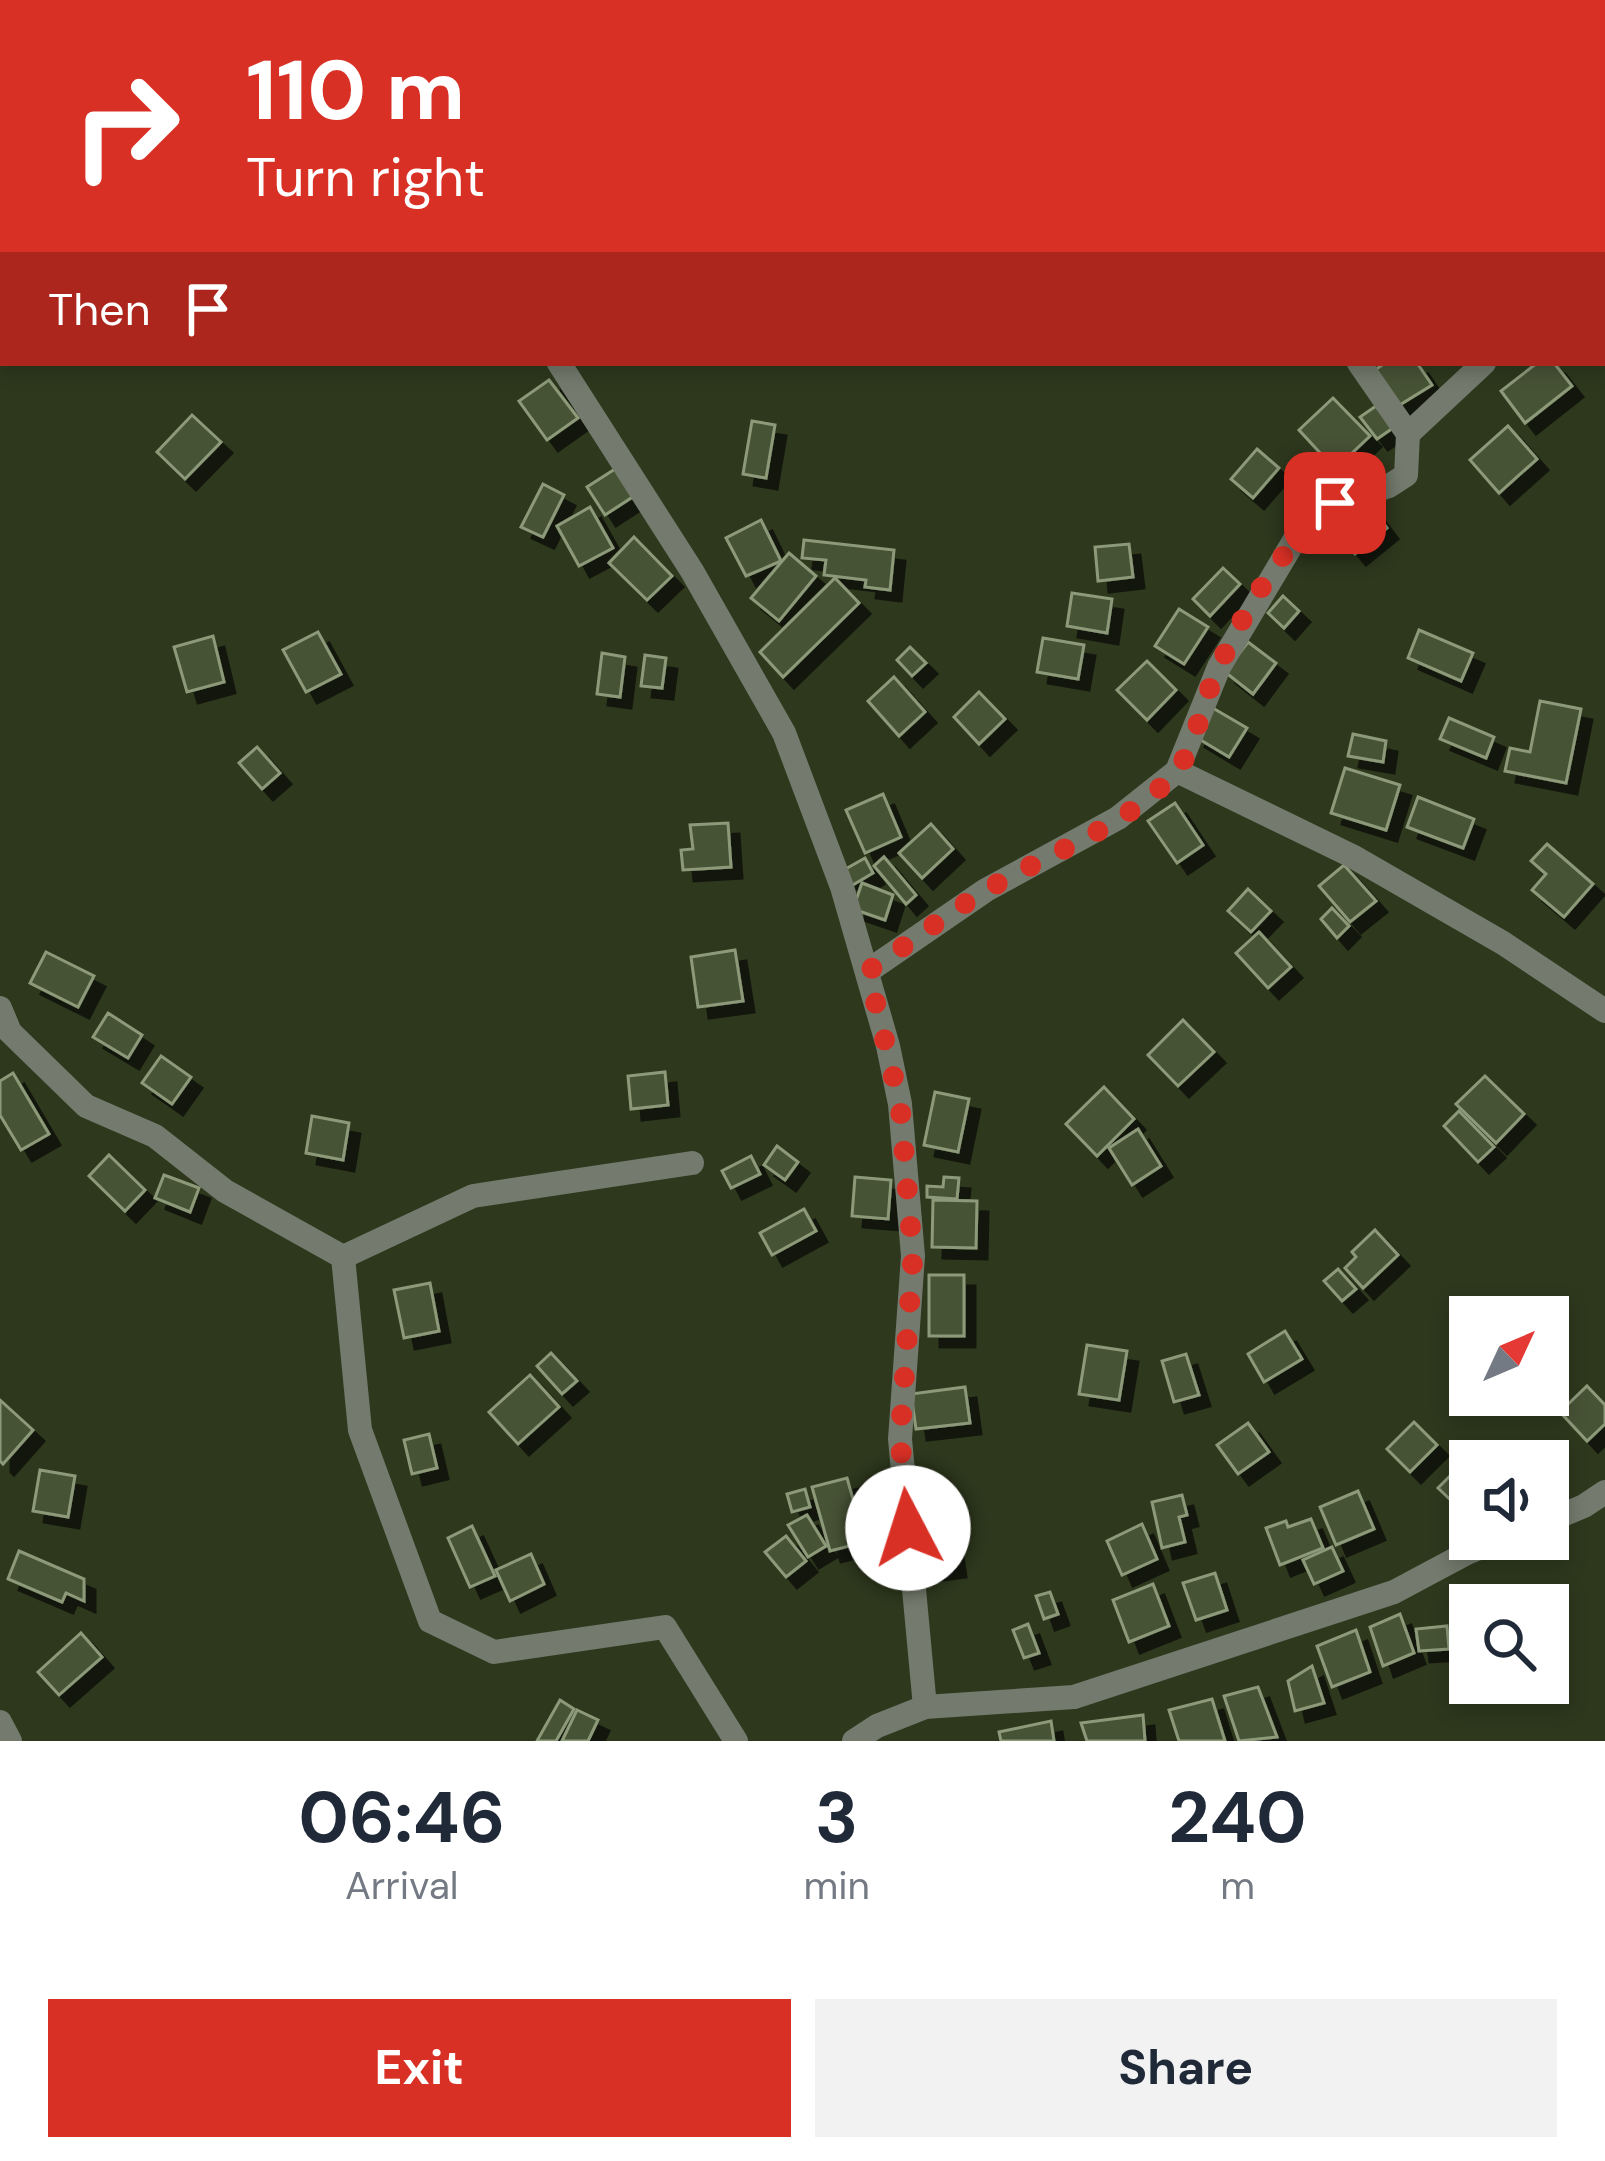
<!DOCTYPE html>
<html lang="en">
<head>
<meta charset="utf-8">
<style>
	body { margin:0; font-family:"DM Sans",sans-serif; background:#f2f2f3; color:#1f2937; height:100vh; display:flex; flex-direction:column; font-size:45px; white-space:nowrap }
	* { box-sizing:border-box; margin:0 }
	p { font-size:39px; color:#747a83 }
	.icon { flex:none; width:66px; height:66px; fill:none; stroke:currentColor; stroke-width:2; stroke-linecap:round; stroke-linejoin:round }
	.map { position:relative; height:1741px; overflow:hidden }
	.side { display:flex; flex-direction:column; background:#fff; flex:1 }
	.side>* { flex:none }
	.banner { position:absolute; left:0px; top:0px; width:1605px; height:366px; box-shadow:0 6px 18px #0003; background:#d93025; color:#fff; overflow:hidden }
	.needle { width:78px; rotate:46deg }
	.tools { position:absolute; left:1449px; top:1296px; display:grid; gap:24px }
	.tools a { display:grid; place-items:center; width:120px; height:120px; border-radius:0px; background:#fff; box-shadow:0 6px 18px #0003; font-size:60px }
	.pin { position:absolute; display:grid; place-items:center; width:102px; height:102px; color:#fff; margin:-51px; border-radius:24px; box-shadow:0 6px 18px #0006 }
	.me { position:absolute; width:132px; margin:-66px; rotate:355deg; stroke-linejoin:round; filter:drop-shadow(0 0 9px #0008) }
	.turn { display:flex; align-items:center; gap:42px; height:252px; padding:0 48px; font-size:54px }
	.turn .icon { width:156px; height:156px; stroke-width:2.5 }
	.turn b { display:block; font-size:84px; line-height:102px }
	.then { display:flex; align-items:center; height:114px; padding:0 48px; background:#0003; gap:24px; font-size:45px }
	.eta { display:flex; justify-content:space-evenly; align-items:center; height:204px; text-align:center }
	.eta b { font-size:72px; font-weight:700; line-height:84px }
	.action { display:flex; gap:24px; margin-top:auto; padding:24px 48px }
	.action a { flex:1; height:138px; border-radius:0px; background:#d93025; color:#fff; font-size:48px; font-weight:700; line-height:138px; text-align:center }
	.action a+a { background:#f2f2f3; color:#1f2937 }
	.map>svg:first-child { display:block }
	.building { fill:#465236; stroke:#8c9a7a; stroke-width:3; filter:url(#shadow) }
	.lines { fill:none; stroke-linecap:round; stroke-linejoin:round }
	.street { stroke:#747a6d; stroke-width:24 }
	.route { stroke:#d93025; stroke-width:21; stroke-dasharray:0 37.8 }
</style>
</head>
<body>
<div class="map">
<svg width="1605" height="1741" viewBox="0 0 1605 1741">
	<defs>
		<filter id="shadow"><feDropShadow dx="11" dy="11" stdDeviation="0" flood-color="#0009"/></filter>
	</defs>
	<rect width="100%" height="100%" fill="#2e381d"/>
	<g class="building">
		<path d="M1385,363H1417L1432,385L1398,406L1375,370Z"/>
		<path d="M1537,363H1554L1572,386L1525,423L1501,391Z"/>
		<path d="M549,380L578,418L547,440L519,401Z"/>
		<path d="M1333,398L1370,436L1335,469L1299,430Z"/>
		<path d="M1376,406L1393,428L1377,439L1360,417Z"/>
		<path d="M192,415L221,442L185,479L157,452Z"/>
		<path d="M752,421L775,425L766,478L743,474Z"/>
		<path d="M1508,426L1537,459L1499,493L1470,460Z"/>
		<path d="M1257,449L1279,468L1253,498L1231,479Z"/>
		<path d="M615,469L634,496L605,515L587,487Z"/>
		<path d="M543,484L564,495L543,537L521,527Z"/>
		<path d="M1368,503L1387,528L1355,554L1335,530Z"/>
		<path d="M590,507L613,548L579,566L557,526Z"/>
		<path d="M761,520L781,561L746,576L726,538Z"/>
		<path d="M634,537L672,576L647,600L609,563Z"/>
		<path d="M804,540L894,550L890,590L865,587L866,580L824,575L826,560L802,558Z"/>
		<path d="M1129,544L1133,577L1098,581L1095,547Z"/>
		<path d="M789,553L816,576L779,621L751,598Z"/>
		<path d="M1223,568L1240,584L1210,616L1193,599Z"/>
		<path d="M835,578L859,603L783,677L760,652Z"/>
		<path d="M1072,593L1112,599L1107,633L1067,626Z"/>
		<path d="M1283,596L1299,611L1284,628L1268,613Z"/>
		<path d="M1179,609L1208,627L1184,664L1155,646Z"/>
		<path d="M1419,630L1473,653L1461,681L1408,658Z"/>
		<path d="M318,632L341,674L306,692L283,650Z"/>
		<path d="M213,636L224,682L187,692L174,647Z"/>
		<path d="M1043,638L1084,645L1078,679L1037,672Z"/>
		<path d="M1248,642L1276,663L1253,694L1225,672Z"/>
		<path d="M910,647L926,663L912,676L897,660Z"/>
		<path d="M602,653L625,657L620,697L597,694Z"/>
		<path d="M645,655L666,658L662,688L641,686Z"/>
		<path d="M1147,661L1176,690L1147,720L1117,690Z"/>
		<path d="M894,677L925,712L899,736L868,701Z"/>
		<path d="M979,692L1005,719L979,744L954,717Z"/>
		<path d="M1540,701L1581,709L1566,783L1505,771L1510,748L1530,752Z"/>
		<path d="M1211,707L1247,728L1229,757L1194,736Z"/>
		<path d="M1449,718L1494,737L1486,758L1440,739Z"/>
		<path d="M1353,734L1386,741L1383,762L1348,756Z"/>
		<path d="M257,747L280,773L262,789L239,763Z"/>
		<path d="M1345,768L1400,785L1386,830L1331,813Z"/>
		<path d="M883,794L901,837L865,853L846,810Z"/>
		<path d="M1418,797L1474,819L1463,848L1407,827Z"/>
		<path d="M1175,803L1203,845L1177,863L1148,821Z"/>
		<path d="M728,823L731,867L683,870L681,850L693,849L690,825Z"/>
		<path d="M931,824L953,849L922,878L899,853Z"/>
		<path d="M1547,844L1593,884L1564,917L1532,890L1546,874L1531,861Z"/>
		<path d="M884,857L916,895L906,904L874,866Z"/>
		<path d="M865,858L873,873L851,886L842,871Z"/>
		<path d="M1344,865L1376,901L1350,922L1319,886Z"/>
		<path d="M862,883L893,895L885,920L853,909Z"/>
		<path d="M1248,889L1271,911L1251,932L1228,911Z"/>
		<path d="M1332,908L1349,926L1337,938L1321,919Z"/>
		<path d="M1259,932L1291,967L1268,988L1236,953Z"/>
		<path d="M735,950L743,1001L698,1007L691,957Z"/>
		<path d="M46,952L94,976L78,1007L30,983Z"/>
		<path d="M108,1013L142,1035L128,1058L93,1037Z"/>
		<path d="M1183,1020L1214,1052L1178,1086L1148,1055Z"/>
		<path d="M161,1056L191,1077L172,1104L142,1083Z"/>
		<path d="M665,1072L668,1105L631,1109L628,1076Z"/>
		<path d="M13,1073L49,1134L21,1150L0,1115V1081Z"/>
		<path d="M1485,1076L1524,1114L1496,1143L1456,1104Z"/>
		<path d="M1104,1087L1134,1119L1097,1156L1066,1124Z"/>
		<path d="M935,1092L969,1099L958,1152L924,1145Z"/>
		<path d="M1459,1111L1494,1147L1478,1162L1444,1126Z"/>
		<path d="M312,1116L349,1123L343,1160L306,1153Z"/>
		<path d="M1138,1129L1161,1166L1132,1185L1109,1148Z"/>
		<path d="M777,1146L798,1162L785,1180L764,1165Z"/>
		<path d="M109,1155L145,1190L125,1211L89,1176Z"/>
		<path d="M751,1156L760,1174L731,1188L722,1171Z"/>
		<path d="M164,1175L199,1188L190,1212L155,1198Z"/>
		<path d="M855,1177L891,1180L888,1219L852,1216Z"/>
		<path d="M944,1177L959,1178L957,1199L927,1197V1186L943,1187Z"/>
		<path d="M933,1200L977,1201L976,1248L932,1247Z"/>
		<path d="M804,1209L816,1231L772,1255L760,1233Z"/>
		<path d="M1375,1230L1398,1255L1363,1288L1345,1268L1356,1257L1352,1252Z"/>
		<path d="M1338,1269L1356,1289L1342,1301L1324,1281Z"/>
		<rect x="929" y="1275" width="35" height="61"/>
		<path d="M430,1283L439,1331L404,1338L394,1290Z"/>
		<path d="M1285,1331L1302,1359L1264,1382L1248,1354Z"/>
		<path d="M1087,1345L1127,1351L1119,1400L1079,1394Z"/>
		<path d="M551,1353L577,1381L562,1394L537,1366Z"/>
		<path d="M1186,1354L1199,1395L1174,1402L1162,1361Z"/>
		<path d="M530,1375L559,1407L518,1444L489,1412Z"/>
		<path d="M1587,1386L1605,1405V1424L1587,1441L1560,1412Z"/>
		<path d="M965,1387L970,1423L916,1429L911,1394Z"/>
		<path d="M0,1400L33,1430L3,1464L0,1461Z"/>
		<path d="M1414,1422L1437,1445L1410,1472L1387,1449Z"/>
		<path d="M1248,1423L1269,1452L1238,1474L1217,1445Z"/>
		<path d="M429,1434L437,1468L412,1474L404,1440Z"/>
		<path d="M1468,1458L1470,1499L1460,1509L1438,1488Z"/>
		<path d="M40,1470L75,1476L68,1517L33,1511Z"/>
		<path d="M847,1478L865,1542L830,1551L812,1487Z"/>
		<path d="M805,1489L810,1507L792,1512L787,1494Z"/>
		<path d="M1358,1491L1374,1529L1336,1545L1320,1507Z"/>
		<path d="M1182,1495L1187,1515L1179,1517L1185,1542L1162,1548L1152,1502Z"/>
		<path d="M807,1515L826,1546L808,1557L788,1525Z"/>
		<path d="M1311,1519L1323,1548L1280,1565L1266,1528L1286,1521L1288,1527Z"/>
		<path d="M1142,1524L1157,1559L1122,1575L1107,1541Z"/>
		<path d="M949,1525L955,1566L924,1570L919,1530Z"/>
		<path d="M472,1526L495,1576L470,1587L448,1538Z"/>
		<path d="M786,1536L806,1561L786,1577L765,1552Z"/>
		<path d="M1332,1547L1343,1571L1314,1584L1303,1560Z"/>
		<path d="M19,1551L84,1579V1601L66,1593L62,1602L8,1579Z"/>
		<path d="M531,1554L544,1584L510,1601L496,1570Z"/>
		<path d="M1215,1573L1227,1610L1196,1620L1183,1583Z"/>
		<path d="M1153,1584L1169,1626L1129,1642L1113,1600Z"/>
		<path d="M1050,1592L1058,1614L1044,1619L1036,1596Z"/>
		<path d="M1400,1614L1414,1653L1383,1666L1370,1627Z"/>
		<path d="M1028,1624L1039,1653L1024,1658L1013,1630Z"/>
		<path d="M1447,1626L1449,1649L1419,1651L1416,1629Z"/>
		<path d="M1356,1630L1370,1672L1332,1687L1317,1646Z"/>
		<path d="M81,1633L102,1657L59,1695L38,1672Z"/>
		<path d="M1312,1666L1324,1703L1295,1711L1288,1681Z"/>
		<path d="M1258,1687L1277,1737L1239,1741L1224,1696Z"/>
		<path d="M1212,1699L1225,1741H1179L1169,1710Z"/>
		<path d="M560,1700L574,1709L556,1741H537Z"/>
		<path d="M577,1710L598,1720L588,1741H562Z"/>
		<path d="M1143,1715L1145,1741H1087L1081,1723Z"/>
		<path d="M1051,1721L1054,1741H1001L999,1732Z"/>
	</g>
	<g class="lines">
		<g class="street">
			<path d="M356,0L357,3"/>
			<path d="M1048,0L1055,3"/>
			<path d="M1602,352H1605"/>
			<path d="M559,363L692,571L784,733L842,887L888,1046L900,1104L913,1256L900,1439L925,1707"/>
			<path d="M1408,434L1484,363"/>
			<path d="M1177,771L1352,856L1503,943L1605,1011"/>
			<path d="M868,971L986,890L1118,818L1177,771L1219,667L1294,541L1312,520L1335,503L1389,486L1406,475L1408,434L1359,363"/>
			<path d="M0,1008L10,1032L86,1106L155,1136L225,1191L343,1257L360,1430L430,1621L494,1652L665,1627L736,1741"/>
			<path d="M343,1257L473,1196L692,1163"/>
			<path d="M1548,1521L1584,1506L1605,1492"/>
			<path d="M0,1722L10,1741"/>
			<path d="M854,1741L877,1726L925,1707L1074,1697L1394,1592L1467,1553L1501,1539"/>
		</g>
	</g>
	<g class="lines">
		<path class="route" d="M908,1528L900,1439L913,1256L900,1104L868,971C908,944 947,914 988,889C1049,853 1126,827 1174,774C1192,754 1200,715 1209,690C1234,628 1281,542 1335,503"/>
	</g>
</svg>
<div class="tools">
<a><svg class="needle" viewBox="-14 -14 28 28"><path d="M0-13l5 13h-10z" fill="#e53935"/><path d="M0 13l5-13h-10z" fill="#747a83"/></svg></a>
<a><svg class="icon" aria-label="sound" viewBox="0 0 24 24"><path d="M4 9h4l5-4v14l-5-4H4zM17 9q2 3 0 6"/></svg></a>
<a><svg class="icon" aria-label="search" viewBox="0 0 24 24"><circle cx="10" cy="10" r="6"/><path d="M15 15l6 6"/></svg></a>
</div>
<div class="pin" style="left:1335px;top:503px;background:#d93025"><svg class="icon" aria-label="arrive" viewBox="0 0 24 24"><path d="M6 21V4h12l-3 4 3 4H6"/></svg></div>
<svg class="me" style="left:908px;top:1528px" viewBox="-20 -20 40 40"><circle r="19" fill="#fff"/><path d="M0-13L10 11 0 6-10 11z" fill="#d93025"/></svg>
<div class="banner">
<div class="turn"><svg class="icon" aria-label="right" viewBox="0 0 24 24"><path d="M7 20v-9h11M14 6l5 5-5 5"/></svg><div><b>110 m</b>Turn right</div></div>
<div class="then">Then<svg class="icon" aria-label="arrive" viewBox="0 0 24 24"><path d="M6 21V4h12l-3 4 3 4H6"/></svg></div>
</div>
</div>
<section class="side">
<div class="eta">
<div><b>06:46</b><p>Arrival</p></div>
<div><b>3</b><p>min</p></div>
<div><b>240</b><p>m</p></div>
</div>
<div class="action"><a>Exit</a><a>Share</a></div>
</section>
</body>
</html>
